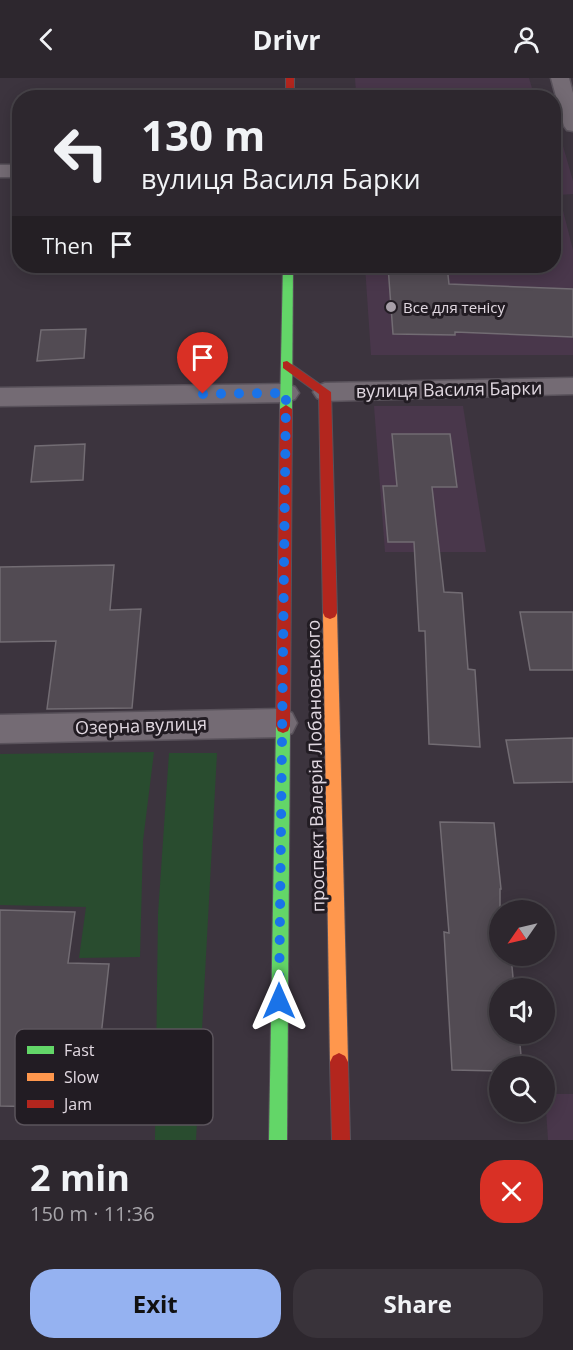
<!DOCTYPE html>
<html lang="en">
<head>
<meta charset="utf-8">
<style>
	body { margin:0; font-family:"Open Sans",sans-serif; background:#39333a; color:#f1f3f6; height:100vh; display:flex; flex-direction:column; font-size:22px; white-space:nowrap }
	* { box-sizing:border-box; margin:0 }
	p { font-size:20px; color:#a7a5aa }
	.icon { flex:none; width:33px; height:33px; fill:none; stroke:currentColor; stroke-width:2; stroke-linecap:round; stroke-linejoin:round }
	.map { position:relative; height:1062px; overflow:hidden }
	.drawer { display:flex; flex-direction:column; background:#2d272e; flex:1 }
	.drawer>* { flex:none }
	.guide { position:absolute; left:12px; top:12px; width:549px; height:183px; border-radius:24px; box-shadow:0 3px 15px #0003,0 0 0 2px #48444a; background:#2d272e; color:#f1f3f6; overflow:hidden }
	.needle { width:39px; rotate:236deg }
	.tools { position:absolute; left:489px; top:822px; display:grid; gap:12px }
	.tools a { display:grid; place-items:center; width:66px; height:66px; border-radius:50%; background:#2d272e; box-shadow:0 3px 15px #0003,0 0 0 2px #48444a; font-size:30px }
	.pin { position:absolute; display:grid; place-items:center; width:51px; height:51px; color:#fff; margin:-62px -26px; border-radius:50% 50% 50% 0; rotate:-45deg; box-shadow:0 0 6px #0007 }
	.pin .icon { rotate:45deg }
	.me { position:absolute; width:66px; margin:-33px; rotate:0deg; stroke-linejoin:round; filter:drop-shadow(0 0 4px #0008) }
	.turn { display:flex; align-items:center; gap:21px; height:126px; padding:0 30px; font-size:27px }
	.turn .icon { width:78px; height:78px; stroke-width:2.5 }
	.turn b { display:block; font-size:42px; line-height:51px }
	.then { display:flex; align-items:center; height:57px; padding:0 30px; background:#0003; gap:12px; font-size:22px }
	.round { display:grid; place-items:center; flex:none; width:63px; height:63px; border-radius:24px; background:#39333a }
	.head { display:flex; align-items:center; justify-content:space-between; height:102px; padding:0 30px }
	h1 { font-size:36px; font-weight:700; line-height:45px }
	.button { display:flex; gap:12px; margin-top:auto; padding:12px 30px }
	.button a { flex:1; height:69px; border-radius:24px; background:#95b2f1; color:#111; font-size:24px; font-weight:700; line-height:69px; text-align:center }
	.button a+a { background:#39333a; color:#f1f3f6 }
	header { display:flex; justify-content:space-between; align-items:center; height:78px; padding:0 30px; background:#2d272e; font-size:27px; font-weight:700 }
	.map>svg:first-child { display:block }
	.built { fill:#49374b }
	.green { fill:#294c2f }
	.building { fill:#524b53; stroke:#726c73; stroke-width:1.5 }
	.lines { fill:none; stroke-linecap:round; stroke-linejoin:round }
	.street-casing { stroke:#59525b; stroke-width:3 }
	.fast-casing { stroke:#59525b; stroke-width:2 }
	.slow-casing { stroke:#59525b; stroke-width:2 }
	.jam-casing { stroke:#59525b; stroke-width:2 }
	.street { fill:#746b74; fill-rule:evenodd }
	.fast { fill:#63d668; fill-rule:evenodd }
	.slow { fill:#ff974d; fill-rule:evenodd }
	.jam { fill:#b3261e; fill-rule:evenodd }
	.route { stroke:#1a73e8; stroke-width:10; stroke-dasharray:0 18 }
	.poi-dot { fill:#a79fa8; stroke:#221c23; stroke-width:2 }
	.labels { text-anchor:middle; dominant-baseline:central; stroke-width:6; stroke-linejoin:round; paint-order:stroke }
	.far-poi-label { font-size:15px; fill:#e1d8e1; stroke:#221c23; text-anchor:start }
	.street-label { font-size:18px; fill:#e1d8e1; stroke:#221c23 }
	.key { fill:#221c23; stroke:#5b545c; stroke-width:1.5 }
	.key-label { font-size:16px; fill:#e1d8e1 }
</style>
</head>
<body>
<header><svg class="icon" aria-label="back" viewBox="0 0 24 24"><path d="M15 5l-7 7 7 7"/></svg>Drivr<svg class="icon" aria-label="person" viewBox="0 0 24 24"><circle cx="12" cy="8" r="4"/><path d="M4 21q1-7 8-7t8 7"/></svg></header>
<div class="map">
<svg width="573" height="1062" viewBox="0 0 573 1062">
	<rect width="100%" height="100%" fill="#3c343e"/>
	<g class="built">
		<path d="M355,0H529L534,17L356,15Z"/>
		<path d="M554,68H563L573,103V116L559,117L573,172V277H371L365,188H554Z"/>
		<path d="M374,328H463L486,474H385Z"/>
		<path d="M545,1016H573V1062H548Z"/>
	</g>
	<g class="green">
		<path d="M154,674L143,763L140,879L79,880L86,829L0,827V676Z"/>
		<path d="M169,675H217L196,1062H155L158,836Z"/>
	</g>
	<g class="building">
		<path d="M388,188H447L449,206L573,211V259L455,254V257L393,256Z"/>
		<path d="M86,251L84,280L37,283L41,252Z"/>
		<path d="M392,356H450L457,409H432L444,514L462,515L468,591L475,592L480,669L429,666L425,553H419L414,464H388L383,408H397Z"/>
		<path d="M85,366L83,402L31,404L35,368Z"/>
		<path d="M114,487L110,532L141,531L132,630L47,631L56,563L0,564V489Z"/>
		<path d="M520,534H573V592H530Z"/>
		<path d="M573,660V704L514,705L506,662Z"/>
		<path d="M440,744L494,745L501,811H500V878H511L514,910H500V956H519L522,988H500V993L452,992L444,854L449,855Z"/>
		<path d="M0,832L75,834L68,885L109,886L93,1030L0,1028Z"/>
	</g>
	<g class="lines">
		<defs>
			<g id="street">
				<path d="M551,0H569L573,15V53L567,52L564,48Z"/>
				<rect x="0" y="87" width="20" height="12"/>
				<path d="M573,300V316L325,323L317,320L313,314L317,308L325,305Z"/>
				<path d="M287,306L295,309L299,315L295,321L287,324L0,328V310Z"/>
				<path d="M282,631L292,635L297,645L292,655L282,659L0,665V637Z"/>
			</g>
			<g id="fast">
				<path d="M283,188H293L292,331L286,335L280,331Z"/>
				<path d="M283,641L288,643L290,648L287,1062H269L276,648L278,643Z"/>
			</g>
			<path id="slow" d="M330,529L335,531L337,535L348,984L345,990L339,993L333,990L330,984L323,535L325,531Z"/>
			<g id="jam">
				<rect x="286" y="0" width="8" height="20"/>
				<path d="M287,283L331,314L337,535L335,539L330,541L325,539L323,535L319,316L283,290V284Z"/>
				<path d="M286,327L292,331L290,648L288,653L283,655L278,653L276,648L280,331Z"/>
				<path d="M339,975L345,978L348,984L350,1062H332L330,984L333,978Z"/>
			</g>
		</defs>
		<use href="#street" class="street-casing"/>
		<use href="#fast" class="fast-casing"/>
		<use href="#slow" class="slow-casing"/>
		<use href="#jam" class="jam-casing"/>
		<use href="#street" class="street"/>
		<use href="#fast" class="fast"/>
		<use href="#slow" class="slow"/>
		<use href="#jam" class="jam"/>
	</g>
	<g class="lines">
		<path class="route" d="M203,316L286,315L279,923"/>
	</g>
	<circle class="poi-dot" cx="391" cy="229" r="6"/>
	<g class="labels">
		<g class="far-poi-label">
			<text x="403" y="229">Все для тенісу</text>
		</g>
		<g class="street-label">
			<text transform="translate(449 311) rotate(-1)">вулиця Василя Барки</text>
			<text transform="translate(141 647) rotate(-2)">Озерна вулиця</text>
			<text transform="translate(315 688) rotate(-91)">проспект Валерія Лобановського</text>
		</g>
	</g>
	<rect x="15" y="951" width="198" height="96" rx="9" class="key"/>
	<rect x="27" y="968" width="27" height="8" fill="#63d668"/>
	<rect x="27" y="995" width="27" height="8" fill="#ff974d"/>
	<rect x="27" y="1022" width="27" height="8" fill="#b3261e"/>
	<g class="key-label">
		<text x="64" y="978">Fast</text>
		<text x="64" y="1005">Slow</text>
		<text x="64" y="1032">Jam</text>
	</g>
</svg>
<div class="tools">
<a><svg class="needle" viewBox="-14 -14 28 28"><path d="M0-13l5 13h-10z" fill="#e53935"/><path d="M0 13l5-13h-10z" fill="#a7a5aa"/></svg></a>
<a><svg class="icon" aria-label="sound" viewBox="0 0 24 24"><path d="M4 9h4l5-4v14l-5-4H4zM17 9q2 3 0 6"/></svg></a>
<a><svg class="icon" aria-label="search" viewBox="0 0 24 24"><circle cx="10" cy="10" r="6"/><path d="M15 15l6 6"/></svg></a>
</div>
<div class="pin" style="left:203px;top:316px;background:#d93025"><svg class="icon" aria-label="arrive" viewBox="0 0 24 24"><path d="M6 21V4h12l-3 4 3 4H6"/></svg></div>
<svg class="me" style="left:279px;top:923px" viewBox="-20 -20 40 40"><path d="M0-17L14 15 0 8-14 15z" fill="#1a73e8" stroke="#fff" stroke-width="4"/></svg>
<div class="guide">
<div class="turn"><svg class="icon" aria-label="left" viewBox="0 0 24 24"><path d="M17 20v-9H6M10 6l-5 5 5 5"/></svg><div><b>130 m</b>вулиця Василя Барки</div></div>
<div class="then">Then<svg class="icon" aria-label="arrive" viewBox="0 0 24 24"><path d="M6 21V4h12l-3 4 3 4H6"/></svg></div>
</div>
</div>
<section class="drawer">
<div class="head"><div><h1>2 min</h1><p>150 m · 11:36</p></div><a class="round" style="background:#d93025;color:#fff"><svg class="icon" aria-label="close" viewBox="0 0 24 24"><path d="M6 6l12 12M18 6L6 18"/></svg></a></div>
<div class="button"><a>Exit</a><a>Share</a></div>
</section>
</body>
</html>
